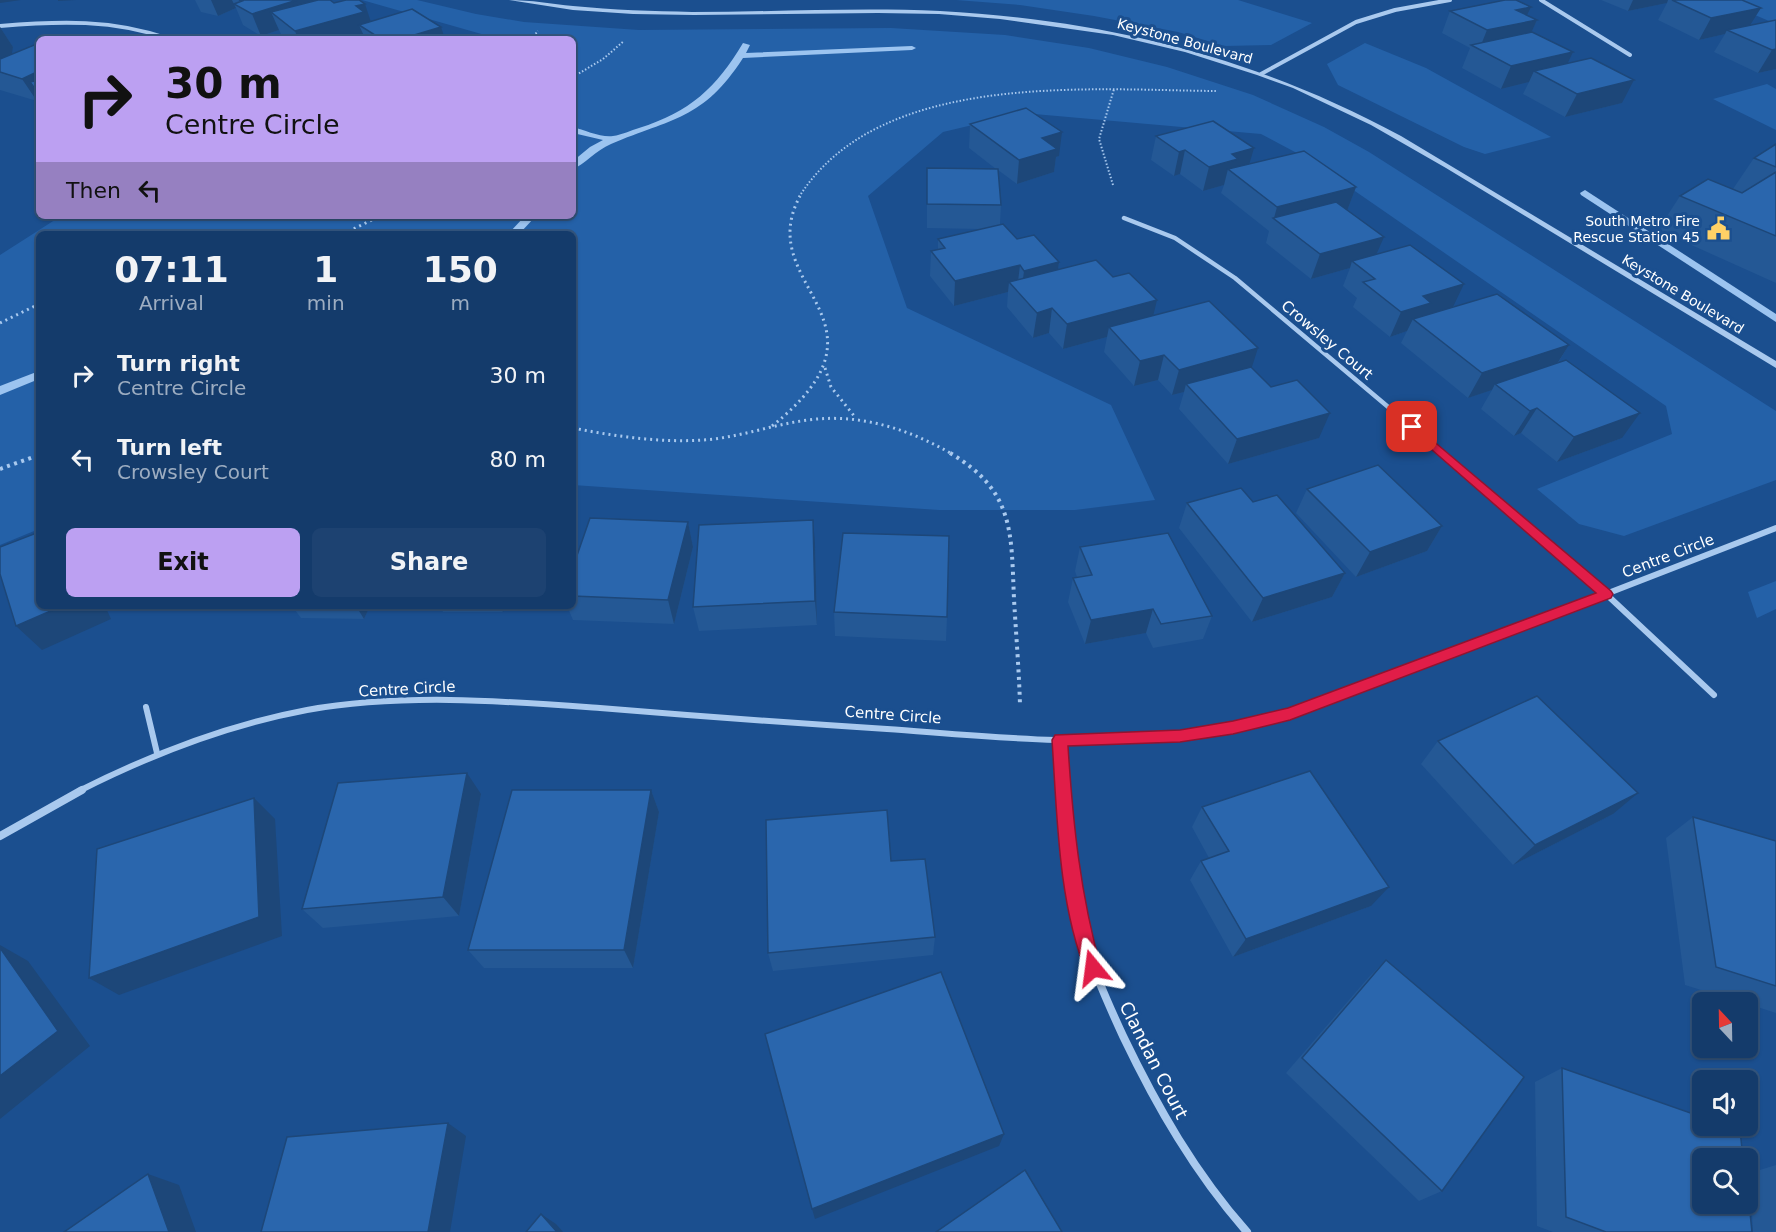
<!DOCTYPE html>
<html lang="en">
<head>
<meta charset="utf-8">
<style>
	body { margin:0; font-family:"DejaVu Sans",sans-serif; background:#1d4271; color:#f1f3f6; height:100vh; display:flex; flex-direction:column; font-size:22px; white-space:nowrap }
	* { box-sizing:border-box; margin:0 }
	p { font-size:20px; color:#9dadc1 }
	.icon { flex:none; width:33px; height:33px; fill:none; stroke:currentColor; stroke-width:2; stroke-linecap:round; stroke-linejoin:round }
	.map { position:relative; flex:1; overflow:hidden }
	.side { position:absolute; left:36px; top:231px; width:540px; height:378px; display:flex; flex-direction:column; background:#143b6b; border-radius:9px; box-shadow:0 2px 4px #0004,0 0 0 2px #33557e }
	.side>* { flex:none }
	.guide { position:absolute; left:36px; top:36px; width:540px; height:183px; border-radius:9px; box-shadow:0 2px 4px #0004,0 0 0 2px #33557e; background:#bca0f2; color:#111; overflow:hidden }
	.needle { width:39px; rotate:338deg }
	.tools { position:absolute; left:1692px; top:992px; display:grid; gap:12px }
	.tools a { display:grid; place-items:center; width:66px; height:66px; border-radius:9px; background:#143b6b; box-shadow:0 2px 4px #0004,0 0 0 2px #33557e; font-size:30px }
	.pin { position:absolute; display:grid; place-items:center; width:51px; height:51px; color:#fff; margin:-26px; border-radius:12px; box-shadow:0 3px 9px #0006 }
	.me { position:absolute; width:66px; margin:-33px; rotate:344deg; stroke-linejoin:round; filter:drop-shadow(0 0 4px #0008) }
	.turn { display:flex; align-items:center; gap:21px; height:126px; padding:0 30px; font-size:27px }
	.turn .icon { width:78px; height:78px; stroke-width:2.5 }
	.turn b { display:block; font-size:42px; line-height:51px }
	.then { display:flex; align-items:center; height:57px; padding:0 30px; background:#0003; gap:12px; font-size:22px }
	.eta { display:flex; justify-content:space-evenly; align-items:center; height:102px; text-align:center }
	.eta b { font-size:36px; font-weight:600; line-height:42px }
	.button { display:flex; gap:12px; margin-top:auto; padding:12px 30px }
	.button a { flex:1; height:69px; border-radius:9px; background:#bca0f2; color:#111; font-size:24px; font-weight:600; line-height:69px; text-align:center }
	.button a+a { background:#1d4271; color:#f1f3f6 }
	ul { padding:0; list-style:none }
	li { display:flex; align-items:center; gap:18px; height:84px; padding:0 30px }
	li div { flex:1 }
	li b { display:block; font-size:22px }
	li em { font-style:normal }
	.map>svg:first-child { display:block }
	.green { fill:#2461a8 }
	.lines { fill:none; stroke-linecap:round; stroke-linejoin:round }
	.stream { fill:#9cc4f0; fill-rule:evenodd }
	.path-far2 { stroke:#a9c9ee; stroke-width:2; stroke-dasharray:1.5 2; stroke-linecap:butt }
	.path-far1 { stroke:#a9c9ee; stroke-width:3; stroke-dasharray:2 4; stroke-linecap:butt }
	.path { stroke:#a9c9ee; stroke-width:4; stroke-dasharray:3 4.5; stroke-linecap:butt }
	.minor-far3 { stroke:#a9c9ee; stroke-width:4 }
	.minor-far2 { stroke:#a9c9ee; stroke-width:4.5 }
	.minor-far1 { stroke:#a9c9ee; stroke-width:6 }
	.minor { stroke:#a9c9ee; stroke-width:8 }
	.tertiary { fill:#a9c9ee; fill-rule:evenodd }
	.wall { fill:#245895 }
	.shaded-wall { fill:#1d4779 }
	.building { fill:#2a66ad; stroke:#1d4779; stroke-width:1.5 }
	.route { fill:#e11d48; stroke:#92132f; stroke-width:1.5 }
	.labels { text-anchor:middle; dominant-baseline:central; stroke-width:6; stroke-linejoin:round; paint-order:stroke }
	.far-street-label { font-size:14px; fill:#fff; stroke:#1b4f8f }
	.far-poi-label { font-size:14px; fill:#fff; stroke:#1b4f8f; text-anchor:end }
	.street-label { font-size:15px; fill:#fff; stroke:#1b4f8f }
	.near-street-label { font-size:18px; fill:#fff; stroke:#1b4f8f }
</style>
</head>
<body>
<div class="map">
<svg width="1776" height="1232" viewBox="0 0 1776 1232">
	<rect width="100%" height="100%" fill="#1b4f8f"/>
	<g class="green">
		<path d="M362,0H417L476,14L524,22L639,30L891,28L1005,35L1089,48L1167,67L1253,95L1324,127L1369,152L1776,411V480L1624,536L1579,524L1537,489L1672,434L1666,406L1310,160L1261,134L1023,113L943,132L868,196L907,308L1111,405L1155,500L1075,510H939L573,485V234H39V529L0,545V255L61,216H573V39H499Z"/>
		<path d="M956,0H1238L1312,23L1271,45L1224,46L1178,32L1094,16L1020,5Z"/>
		<path d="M1720,0H1776V24Z"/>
		<path d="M1365,43L1426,68L1551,137L1485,154L1464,147L1338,85L1327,64Z"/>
		<path d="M1767,84L1776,89V130L1713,99Z"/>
		<path d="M1776,581V609L1757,618L1748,592Z"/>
	</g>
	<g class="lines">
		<g class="stream">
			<path d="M743,43L750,45L746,53L912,46L916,48L912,50L743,58C703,120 672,118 611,144C596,150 584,165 573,169V161L590,147L603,140L573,133V127C584,130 602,138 613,136C622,135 631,130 639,128C690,112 716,88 743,43Z"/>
			<path d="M1585,190L1776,314V322L1581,195L1580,193Z"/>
			<path d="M525,216H536L519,234H508Z"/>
			<path d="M39,371V379L0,395V386Z"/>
		</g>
		<g class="path-far2">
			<path d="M531,39L538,31"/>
			<path d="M573,77L603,59L624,41"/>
			<path d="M1113,185L1099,139L1114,89"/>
			<path d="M799,197C879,70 1087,90 1216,91"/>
		</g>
		<g class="path-far1">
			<path d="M343,234L380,216"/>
			<path d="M0,323L39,304"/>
			<path d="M825,368L831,387L855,417"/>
			<path d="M772,426C905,320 751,287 800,196"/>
			<path d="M573,428C619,437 667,444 714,439C746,435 776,424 808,420C859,413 909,429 952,454"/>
		</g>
		<g class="path">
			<path d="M950,453C1015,491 1011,533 1014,599C1016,634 1019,670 1020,705"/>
			<path d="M0,469L39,455"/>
		</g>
		<g class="minor-far3">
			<path d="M1541,0L1630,55"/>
			<path d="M0,26C58,21 114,19 169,39"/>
			<path d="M1261,74L1356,22L1395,10L1450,0"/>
		</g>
		<path class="minor-far2" d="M1124,218L1175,238L1235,278L1444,454"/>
		<g class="minor-far1">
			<path d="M1443,453L1606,594L1714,695"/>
			<path d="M146,707L157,753"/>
			<path d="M1060,740L1063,791"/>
			<path d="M79,791C152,754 227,725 307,710C403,693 504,701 600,708C696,716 792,723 887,729C984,736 1084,747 1181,736C1232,730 1281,716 1330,701L1776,528"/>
		</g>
		<g class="minor">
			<path d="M1063,790C1066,834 1069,878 1079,921C1089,961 1106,999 1123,1036C1157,1107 1195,1173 1247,1232"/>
			<path d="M0,836L82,790"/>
		</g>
		<path class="tertiary" d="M509,0C531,0 552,4 573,6C613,10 653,11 692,12C775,12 858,7 940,11C1106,20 1255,57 1401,136L1776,361V368L1446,168L1371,125L1293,88L1257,75L1185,52L1113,35L1000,19L939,14L878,13L694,15L633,14L573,10Z"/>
	</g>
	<g class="wall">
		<path d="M195,0H330L334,3L371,21L441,27L364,38V36L353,39H287L281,34L279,30L261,36L243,25L236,8L218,16L201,12Z"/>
		<path d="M1601,0H1742L1750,25L1776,20V69L1758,73L1714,52L1725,34L1699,40L1658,20L1667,3L1628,11Z"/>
		<path d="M1450,11L1527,15L1537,20L1531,32L1567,64L1622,103L1565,117L1523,94L1529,82L1501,89L1462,68L1470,48L1442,33Z"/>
		<path d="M0,27L13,47L11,54L39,43V100L37,101L0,90Z"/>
		<path d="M970,124L1059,156L1056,157L1054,172L1017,184L998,170L1001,205L1000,224L1017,239L1059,262L1058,270L1153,316L1252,367L1319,438L1228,464L1179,409L1184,392L1172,395L1158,380L1134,386L1104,352L1107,337L1063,349L1049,333L1033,338L1007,307L1008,292L954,306L930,276L931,251L938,250V239L980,229L927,228V168L996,169L969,148Z"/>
		<path d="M1156,136L1250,164L1356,187L1347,211L1376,255L1453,306L1569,345L1558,363L1622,438L1557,462L1521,433L1514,436L1481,409L1492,390L1468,398L1401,343L1407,331L1390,337L1353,307L1357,298L1343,286L1350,268L1311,279L1266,243L1269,231L1221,193L1224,185L1203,191L1180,174L1174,176L1151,160Z"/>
		<path d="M1776,144V283L1658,230L1680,196L1733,189L1754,158Z"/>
		<path d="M1307,489L1442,526L1427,551L1356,577L1296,513Z"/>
		<path d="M1253,502L1345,573L1332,597L1252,622L1179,528L1187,503Z"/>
		<path d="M688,522L693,547L674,624L573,620L567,606H573V567Z"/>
		<path d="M815,544L817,625L699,631L693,607Z"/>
		<path d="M1080,547L1212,616L1203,639L1153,648L1146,633L1085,644L1068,602L1073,578L1077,577L1075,571Z"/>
		<path d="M292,606H370L364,619L301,618Z"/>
		<path d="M440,606H505L503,612H443Z"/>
		<path d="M834,612L947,617L946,641L835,636Z"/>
		<path d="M1438,741L1613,814L1513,865L1421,764Z"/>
		<path d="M651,790L659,812L633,968H484L468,950Z"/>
		<path d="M481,794L459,916L323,928L302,909Z"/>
		<path d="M1202,807L1371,906L1233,957L1190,880L1201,861L1209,858L1192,827Z"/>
		<path d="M1693,817L1776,841V1013L1748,1004V1002H1740L1685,985L1666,838Z"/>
		<path d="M891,861L935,937L933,955L773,971L768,953Z"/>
		<path d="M1386,960L1442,1191L1419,1201L1286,1073L1368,978Z"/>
		<path d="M1562,1068L1752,1232H1553L1537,1226L1535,1082Z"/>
		<path d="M1776,1165V1232H1753L1750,1173Z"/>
	</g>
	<g class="shaded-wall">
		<path d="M0,0H21L0,3Z"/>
		<path d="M58,0H76L58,1Z"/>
		<path d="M211,0H232L236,8L218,16Z"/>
		<path d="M297,0H317L271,12L279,30L261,36L252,14Z"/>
		<path d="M1633,0H1668L1667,3L1628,11Z"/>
		<path d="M365,4L372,25H359L364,36L353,39H298L295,31L356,6Z"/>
		<path d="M1531,7L1523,23L1537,20L1527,42L1479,50L1487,30L1516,10Z"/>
		<path d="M1761,8L1747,30H1727L1725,34L1699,40L1711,18Z"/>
		<path d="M0,27L13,47L8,75L0,72Z"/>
		<path d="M441,27L445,39H401Z"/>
		<path d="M1776,49V69L1758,73L1772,50Z"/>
		<path d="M1573,52L1562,75L1534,71L1529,82L1501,89L1511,66Z"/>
		<path d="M39,71V94L30,82L39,97V100L37,101L22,79Z"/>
		<path d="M1634,80L1622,103L1565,117L1577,94Z"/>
		<path d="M1062,132L1059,156L1056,157L1054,172L1017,184L1019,160L1042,138Z"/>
		<path d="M1254,148L1247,172L1228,169L1224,185L1203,191L1209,167L1232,154Z"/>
		<path d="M1185,150L1180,174L1174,176L1179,152Z"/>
		<path d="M1356,187L1347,211L1274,218L1277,207Z"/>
		<path d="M1384,237L1373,262L1352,261L1350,268L1311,279L1320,254Z"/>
		<path d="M1059,262L1056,287L1021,295L1024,271Z"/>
		<path d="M1020,265L1017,290L1009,282L1008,292L954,306L955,281Z"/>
		<path d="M1464,284L1452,309L1413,319L1407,331L1390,337L1401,312L1423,296Z"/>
		<path d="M1157,300L1151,325L1109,327L1107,337L1063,349L1067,324Z"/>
		<path d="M1052,308L1049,333L1033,338L1037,313Z"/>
		<path d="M1569,345L1553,370L1495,384L1492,390L1468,398L1482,373Z"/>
		<path d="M1258,348L1250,373L1186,384L1184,392L1172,395L1179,370Z"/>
		<path d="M1164,355L1158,380L1134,386L1140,361Z"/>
		<path d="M1537,408L1521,433L1514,436L1530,411Z"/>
		<path d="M1330,413L1319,438L1228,464L1237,439Z"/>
		<path d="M1640,413L1622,438L1557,462L1574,437Z"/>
		<path d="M813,520L815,544L817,625L815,601Z"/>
		<path d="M688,522L693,547L674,624L668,600Z"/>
		<path d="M1442,526L1427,551L1356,577L1370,552Z"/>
		<path d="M1345,573L1332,597L1252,622L1263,598Z"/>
		<path d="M62,606H105L111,619L42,650L16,626Z"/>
		<path d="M356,606H370L364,619Z"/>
		<path d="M500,606H505L503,612Z"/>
		<path d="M1153,609L1146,633L1085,644L1091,620Z"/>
		<path d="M467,773L481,794L459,916L443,897Z"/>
		<path d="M651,790L659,812L633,968L624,950Z"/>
		<path d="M1638,793L1613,814L1513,865L1535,845Z"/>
		<path d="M254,798L275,819L282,936L119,995L89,978Z"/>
		<path d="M1389,887L1371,906L1233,957L1246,939Z"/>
		<path d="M0,945L28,961L90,1046L0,1119Z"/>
		<path d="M448,1123L466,1136L450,1232H428Z"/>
		<path d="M1004,1134L999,1146L815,1219L812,1209Z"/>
		<path d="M148,1174L179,1185L196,1232H169Z"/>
		<path d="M541,1214L556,1224L563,1232H557Z"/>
	</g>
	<g class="building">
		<path d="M239,0H297L252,14L234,4L242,1Z"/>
		<path d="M318,0H330L334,3L346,0H359L365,4L356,6L364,12L295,31L271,12Z"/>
		<path d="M1505,0H1516L1531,7L1516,10L1537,20L1487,30L1450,11Z"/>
		<path d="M1672,0H1742L1761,8L1711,18Z"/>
		<path d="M412,9L441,27L401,39H362L375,35L359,25Z"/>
		<path d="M1776,20V49L1772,50L1727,30Z"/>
		<path d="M1532,32L1573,52L1511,66L1471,45Z"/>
		<path d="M57,35L73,39H48Z"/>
		<path d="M39,43V71L22,79L0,72V59Z"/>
		<path d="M1591,58L1634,80L1577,94L1534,71Z"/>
		<path d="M39,80V94L30,82Z"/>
		<path d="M1026,108L1062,132L1042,138L1057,149L1019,160L970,124Z"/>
		<path d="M1213,121L1254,148L1232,154L1238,159L1209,167L1185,150L1179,152L1156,136Z"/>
		<path d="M1776,144V167L1754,158Z"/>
		<path d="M1304,151L1356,187L1277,207L1228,169Z"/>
		<path d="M927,168L998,169L1001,205L927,204Z"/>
		<path d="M1776,172V236L1680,196L1708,179L1742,193Z"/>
		<path d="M1336,202L1384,237L1320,254L1273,218Z"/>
		<path d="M1003,224L1017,239L1034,235L1059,262L1024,271L1020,265L955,281L931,251L945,248L938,239Z"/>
		<path d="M1410,245L1464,284L1423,296L1431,303L1401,312L1363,282L1375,279L1352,261Z"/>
		<path d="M1096,260L1113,277L1129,273L1157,300L1067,324L1052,308L1037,313L1009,282Z"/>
		<path d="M1497,294L1569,345L1482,373L1413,319Z"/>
		<path d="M1209,301L1258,348L1179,370L1164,355L1140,361L1109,327Z"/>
		<path d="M1566,360L1640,413L1574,437L1537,408L1530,411L1495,384Z"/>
		<path d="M1251,367L1271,387L1297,380L1330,413L1237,439L1186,384Z"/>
		<path d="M1378,465L1442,526L1370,552L1307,489Z"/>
		<path d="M1241,488L1253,502L1277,495L1345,573L1263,598L1187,503Z"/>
		<path d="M590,518L688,522L668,600L573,596V567Z"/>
		<path d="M813,520L815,601L693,607L699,525Z"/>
		<path d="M39,532V606H62L16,626L0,574V547Z"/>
		<path d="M843,533L949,536L947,617L834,612Z"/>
		<path d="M1168,533L1212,616L1161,624L1153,609L1091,620L1073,578L1092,575L1080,547Z"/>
		<path d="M1537,696L1638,793L1535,845L1438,741Z"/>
		<path d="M1310,771L1389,887L1246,939L1201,861L1229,851L1202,807Z"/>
		<path d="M467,773L443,897L302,909L338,783Z"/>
		<path d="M512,790H651L624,950H468Z"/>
		<path d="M254,798L259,917L89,978L97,849Z"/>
		<path d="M887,810L891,861L925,859L935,937L768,953L766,820Z"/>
		<path d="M1693,817L1776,841V986L1716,967Z"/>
		<path d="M0,948L58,1031L0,1076Z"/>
		<path d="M1386,960L1524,1077L1442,1191L1302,1058Z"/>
		<path d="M941,972L1004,1134L812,1209L765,1034Z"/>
		<path d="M1562,1068L1702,1117V1125H1726L1740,1130L1743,1158H1702V1203H1748V1193L1752,1232H1606L1566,1217Z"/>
		<path d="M448,1123L428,1232H261L287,1137Z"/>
		<path d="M1025,1170L1062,1232H936Z"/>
		<path d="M148,1174L169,1232H64Z"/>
		<path d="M541,1214L557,1232H526Z"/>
	</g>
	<path class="route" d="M1412,423L1611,591L1613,594L1611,598L1290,720L1233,734L1180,742L1068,746C1073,823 1080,893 1101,968L1099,974L1093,976L1087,974C1058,905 1057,813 1052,740L1055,735L1180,730L1233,721L1288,708L1596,593L1408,429L1406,427Z"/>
	<defs>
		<symbol id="civic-bare" viewBox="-9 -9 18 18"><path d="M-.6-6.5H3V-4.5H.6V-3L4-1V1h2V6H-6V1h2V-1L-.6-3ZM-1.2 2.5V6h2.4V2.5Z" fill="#ffd166" stroke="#1b4f8f" stroke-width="2.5" paint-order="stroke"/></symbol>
	</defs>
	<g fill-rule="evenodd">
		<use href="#civic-bare" x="1702" y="212" width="33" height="33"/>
	</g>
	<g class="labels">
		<g class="far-street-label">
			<text transform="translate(1185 41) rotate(15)">Keystone Boulevard</text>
			<text transform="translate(1683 294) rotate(31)">Keystone Boulevard</text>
		</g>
		<g class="far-poi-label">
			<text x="1700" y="221">South Metro Fire<tspan x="1700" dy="16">Rescue Station 45</tspan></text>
		</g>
		<g class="street-label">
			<text transform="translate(1327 340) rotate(40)">Crowsley Court</text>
			<text transform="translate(1668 556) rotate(-21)">Centre Circle</text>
			<text transform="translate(407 689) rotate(-3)">Centre Circle</text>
			<text transform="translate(893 715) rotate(4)">Centre Circle</text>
		</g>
		<g class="near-street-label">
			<text transform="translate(1154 1060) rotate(63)">Clandan Court</text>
		</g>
	</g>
</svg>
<div class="tools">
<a><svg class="needle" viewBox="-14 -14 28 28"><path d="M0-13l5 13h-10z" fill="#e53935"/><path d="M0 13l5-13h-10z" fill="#9dadc1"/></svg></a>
<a><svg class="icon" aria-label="sound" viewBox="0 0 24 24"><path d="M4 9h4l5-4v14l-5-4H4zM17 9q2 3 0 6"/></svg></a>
<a><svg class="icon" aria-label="search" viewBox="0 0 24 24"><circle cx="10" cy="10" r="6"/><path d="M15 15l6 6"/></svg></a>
</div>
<div class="pin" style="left:1412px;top:427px;background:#d93025"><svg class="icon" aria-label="arrive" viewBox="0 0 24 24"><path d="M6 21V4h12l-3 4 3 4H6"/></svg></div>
<svg class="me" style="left:1093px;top:968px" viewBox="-20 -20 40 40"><path d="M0-17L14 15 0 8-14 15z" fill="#e11d48" stroke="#fff" stroke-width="4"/></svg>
<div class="guide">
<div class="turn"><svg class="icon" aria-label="right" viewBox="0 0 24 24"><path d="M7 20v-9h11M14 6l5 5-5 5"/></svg><div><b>30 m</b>Centre Circle</div></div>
<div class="then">Then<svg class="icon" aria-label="left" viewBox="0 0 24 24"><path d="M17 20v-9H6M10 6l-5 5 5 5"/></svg></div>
</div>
<section class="side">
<div class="eta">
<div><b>07:11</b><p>Arrival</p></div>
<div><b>1</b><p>min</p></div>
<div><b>150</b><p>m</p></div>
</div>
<ul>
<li><svg class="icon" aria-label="right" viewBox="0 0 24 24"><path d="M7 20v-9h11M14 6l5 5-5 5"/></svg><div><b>Turn right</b><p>Centre Circle</p></div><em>30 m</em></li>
<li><svg class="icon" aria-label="left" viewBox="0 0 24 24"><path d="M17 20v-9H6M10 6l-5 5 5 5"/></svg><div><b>Turn left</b><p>Crowsley Court</p></div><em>80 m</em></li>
</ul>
<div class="button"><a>Exit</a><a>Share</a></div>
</section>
</div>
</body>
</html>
